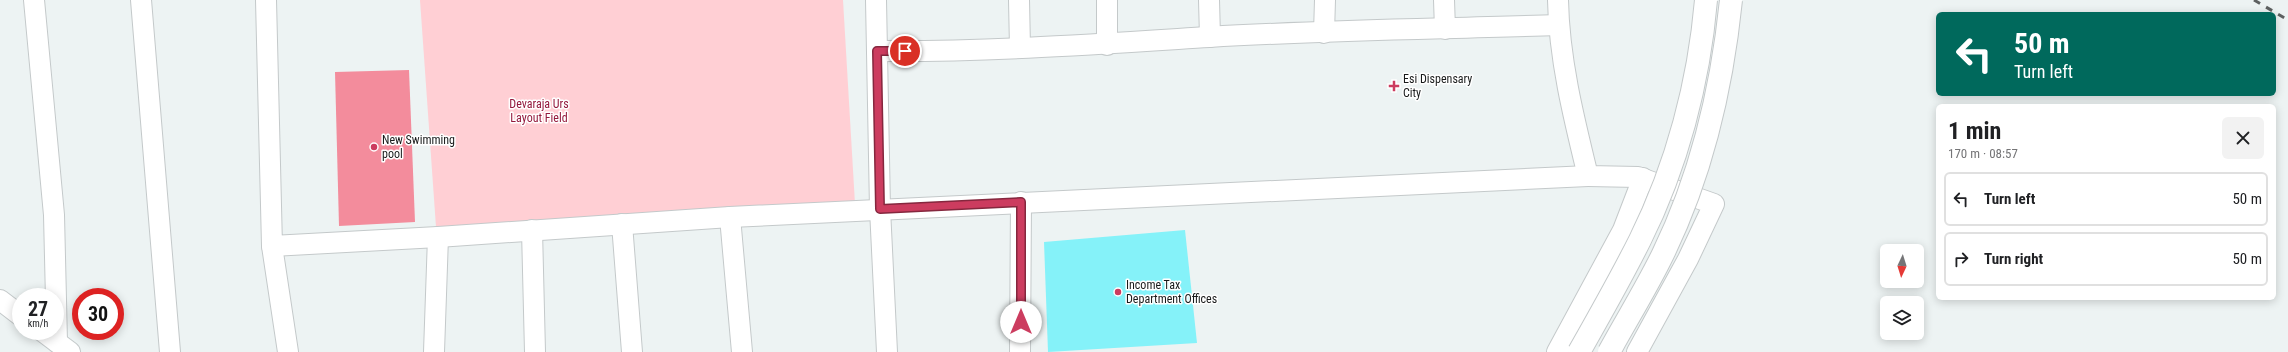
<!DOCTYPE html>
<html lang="en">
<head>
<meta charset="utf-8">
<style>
	body { margin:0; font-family:"Roboto Condensed",sans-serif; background:#f2f2f2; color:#202124; height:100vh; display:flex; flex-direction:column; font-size:15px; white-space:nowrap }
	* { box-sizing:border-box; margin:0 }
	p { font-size:13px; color:#757577 }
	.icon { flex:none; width:22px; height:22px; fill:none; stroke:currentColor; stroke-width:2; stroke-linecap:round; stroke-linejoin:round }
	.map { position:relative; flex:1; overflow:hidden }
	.details { position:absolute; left:1936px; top:104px; width:340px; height:196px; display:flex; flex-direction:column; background:#fff; border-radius:6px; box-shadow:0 2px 10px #0003 }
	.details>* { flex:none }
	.hud { position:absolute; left:1936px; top:12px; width:340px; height:84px; border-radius:6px; box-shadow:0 2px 10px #0003; background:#00695c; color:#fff; overflow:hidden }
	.needle { width:26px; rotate:184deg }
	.buttons { position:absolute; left:1880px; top:244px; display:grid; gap:8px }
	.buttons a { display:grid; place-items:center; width:44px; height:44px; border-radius:6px; background:#fff; box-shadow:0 2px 10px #0003; font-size:20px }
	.speed { position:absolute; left:12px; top:288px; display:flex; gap:8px; font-size:20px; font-weight:700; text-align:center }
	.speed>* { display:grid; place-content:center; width:52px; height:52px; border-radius:50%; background:#fff; box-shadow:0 2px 10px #0003; line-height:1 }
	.speed small { font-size:10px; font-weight:400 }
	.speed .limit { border:6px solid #d22; background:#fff; color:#111 }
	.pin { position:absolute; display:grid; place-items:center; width:34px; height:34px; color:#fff; margin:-17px; border:2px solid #fff; border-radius:50%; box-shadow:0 1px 4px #0007 }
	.me { position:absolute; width:44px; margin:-22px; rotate:0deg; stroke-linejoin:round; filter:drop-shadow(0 0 3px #0008) }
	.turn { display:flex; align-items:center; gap:14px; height:84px; padding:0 12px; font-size:18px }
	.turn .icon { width:52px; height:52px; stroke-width:2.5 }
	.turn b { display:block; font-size:28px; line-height:34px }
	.round { display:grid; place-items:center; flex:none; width:42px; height:42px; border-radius:6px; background:#f2f2f2 }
	.summary { display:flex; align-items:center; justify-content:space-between; height:68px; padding:0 12px }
	h1 { font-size:24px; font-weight:700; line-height:30px }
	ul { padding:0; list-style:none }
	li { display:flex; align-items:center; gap:12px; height:54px; margin:0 8px 6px; padding:0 4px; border:2px solid #e0e0e0; border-radius:6px }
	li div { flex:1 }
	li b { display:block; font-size:15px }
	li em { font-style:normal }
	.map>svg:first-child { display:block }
	.green { fill:#ffcfd4 }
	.water { fill:#f38c9c }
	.building { fill:#85f2f9 }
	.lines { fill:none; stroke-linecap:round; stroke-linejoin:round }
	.minor-casing { stroke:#c4c9ca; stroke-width:22 }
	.minor { stroke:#fff; stroke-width:20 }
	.rail { stroke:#5e6161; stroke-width:3; stroke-dasharray:7 7; stroke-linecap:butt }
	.secondary-bridge-casing { stroke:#c4c9ca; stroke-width:24; stroke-linecap:butt }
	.secondary-bridge { stroke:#fff; stroke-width:22 }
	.route-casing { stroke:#85273e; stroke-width:10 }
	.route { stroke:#cc3c5f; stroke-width:7 }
	.poi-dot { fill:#cc3c5f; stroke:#fff; stroke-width:1.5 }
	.labels { text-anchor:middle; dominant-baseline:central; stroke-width:3; stroke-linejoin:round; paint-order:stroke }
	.poi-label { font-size:12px; fill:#181a1a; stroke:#fff; text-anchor:start }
	.park-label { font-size:12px; fill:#93193d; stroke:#fff }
</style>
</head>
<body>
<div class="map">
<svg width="2288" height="352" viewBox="0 0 2288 352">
	<rect width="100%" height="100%" fill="#edf3f3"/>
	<path class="green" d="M420,0H843L855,204L436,227Z"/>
	<path class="water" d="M409,70L415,222L339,226L335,72Z"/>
	<path class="building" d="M1185,230L1197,343L1048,352L1044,242Z"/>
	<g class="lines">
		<defs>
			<g id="minor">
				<path d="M34,0L54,215L57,342"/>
				<path d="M141,0L170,352"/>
				<path d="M266,0L272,246L438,237L730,217L1588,176"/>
				<path d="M876,0L880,209L887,352"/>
				<path d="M1019,0L1020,48"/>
				<path d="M1209,0L1210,37"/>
				<path d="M1444,0L1445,29"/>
				<path d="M1558,0C1559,59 1574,119 1588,176L1638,177L1714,204L1688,259L1637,352"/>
				<path d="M1324,33L1325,0"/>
				<path d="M1107,45V0"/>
				<path d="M877,51C988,52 1099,44 1209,37C1326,30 1442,29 1559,25"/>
				<path d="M730,217L742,352"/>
				<path d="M622,224L632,352"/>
				<path d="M532,230L535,352"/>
				<path d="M272,246L288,352"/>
				<path d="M0,300L21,316"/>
				<path d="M42,331L70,352"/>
				<path d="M434,352L438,237"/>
				<path d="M1020,352L1021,202"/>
				<path d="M1557,352L1623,230L1643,178"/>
			</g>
		</defs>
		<use href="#minor" class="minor-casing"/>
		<use href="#minor" class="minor"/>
		<path class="rail" d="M2254,0L2288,20"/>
		<defs>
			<g id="secondary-bridge">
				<path d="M1579,352C1600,315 1621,278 1640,240C1677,166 1699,82 1706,0"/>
				<path d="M1609,352C1627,319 1647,287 1663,254C1702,174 1722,88 1731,0"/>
			</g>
		</defs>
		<use href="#secondary-bridge" class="secondary-bridge-casing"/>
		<use href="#secondary-bridge" class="secondary-bridge"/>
	</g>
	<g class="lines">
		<defs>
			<path id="route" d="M905,51H877L880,209L1021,202V322"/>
		</defs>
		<use href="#route" class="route-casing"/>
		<use href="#route" class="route"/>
	</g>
	<g class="poi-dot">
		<path d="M1392 80h4v4h4v4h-4v4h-4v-4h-4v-4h4z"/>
		<circle cx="374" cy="147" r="4"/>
		<circle cx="1118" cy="292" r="4"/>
	</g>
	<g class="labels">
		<g class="poi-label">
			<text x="1403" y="79">Esi Dispensary<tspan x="1403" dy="14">City</tspan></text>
			<text x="382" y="140">New Swimming<tspan x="382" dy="14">pool</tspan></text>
			<text x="1126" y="285">Income Tax<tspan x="1126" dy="14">Department Offices</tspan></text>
		</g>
		<g class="park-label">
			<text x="539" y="104">Devaraja Urs<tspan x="539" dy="14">Layout Field</tspan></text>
		</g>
	</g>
</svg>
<div class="buttons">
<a><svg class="needle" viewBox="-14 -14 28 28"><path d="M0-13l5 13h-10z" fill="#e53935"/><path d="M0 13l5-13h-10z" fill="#757577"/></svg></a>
<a><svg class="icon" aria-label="layers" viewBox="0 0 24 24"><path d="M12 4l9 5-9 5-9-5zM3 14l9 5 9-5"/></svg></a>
</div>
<div class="speed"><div>27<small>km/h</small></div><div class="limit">30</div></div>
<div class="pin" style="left:905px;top:51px;background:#d93025"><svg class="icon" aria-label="arrive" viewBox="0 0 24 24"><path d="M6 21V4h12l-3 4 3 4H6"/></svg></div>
<svg class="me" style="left:1021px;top:322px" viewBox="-20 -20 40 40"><circle r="19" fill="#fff"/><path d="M0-13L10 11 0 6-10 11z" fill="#cc3c5f"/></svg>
<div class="hud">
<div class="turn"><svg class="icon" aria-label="left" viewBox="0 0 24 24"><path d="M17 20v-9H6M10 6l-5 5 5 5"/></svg><div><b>50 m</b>Turn left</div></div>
</div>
<section class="details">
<div class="summary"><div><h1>1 min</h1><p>170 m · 08:57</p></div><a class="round"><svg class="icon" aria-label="close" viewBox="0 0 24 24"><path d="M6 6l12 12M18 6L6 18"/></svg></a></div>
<ul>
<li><svg class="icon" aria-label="left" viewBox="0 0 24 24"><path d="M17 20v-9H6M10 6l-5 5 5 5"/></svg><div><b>Turn left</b></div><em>50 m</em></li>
<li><svg class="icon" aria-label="right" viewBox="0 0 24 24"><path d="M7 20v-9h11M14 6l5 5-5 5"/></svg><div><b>Turn right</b></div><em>50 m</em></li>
</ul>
</section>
</div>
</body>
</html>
